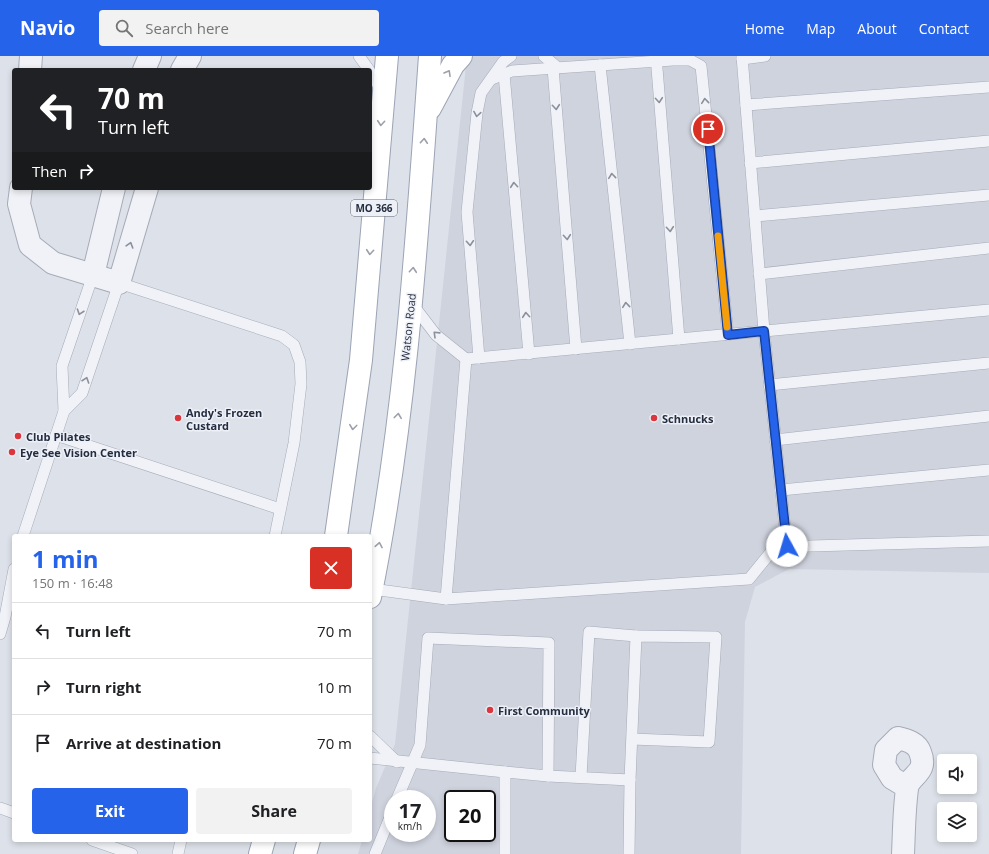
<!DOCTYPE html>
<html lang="en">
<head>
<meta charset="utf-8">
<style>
	body { margin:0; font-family:"Open Sans",sans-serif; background:#f2f2f2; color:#202124; height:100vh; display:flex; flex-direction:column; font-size:15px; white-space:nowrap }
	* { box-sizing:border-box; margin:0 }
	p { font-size:13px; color:#757577 }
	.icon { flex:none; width:22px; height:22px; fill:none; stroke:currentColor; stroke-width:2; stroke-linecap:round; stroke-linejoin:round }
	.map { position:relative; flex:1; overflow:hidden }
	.side { position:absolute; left:12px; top:478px; width:360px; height:308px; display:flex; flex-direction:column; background:#fff; border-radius:4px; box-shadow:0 2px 6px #0003 }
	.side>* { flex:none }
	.guide { position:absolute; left:12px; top:12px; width:360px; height:122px; border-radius:4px; box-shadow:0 2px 6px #0003; background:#202124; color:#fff; overflow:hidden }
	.tools { position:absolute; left:937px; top:698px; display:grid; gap:8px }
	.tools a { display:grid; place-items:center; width:40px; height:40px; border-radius:4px; background:#fff; box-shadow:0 2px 6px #0003; font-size:20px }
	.speed { position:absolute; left:384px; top:734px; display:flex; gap:8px; font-size:20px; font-weight:700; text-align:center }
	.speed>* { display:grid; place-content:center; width:52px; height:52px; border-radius:50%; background:#fff; box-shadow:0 2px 6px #0003; line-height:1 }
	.speed small { font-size:10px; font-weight:400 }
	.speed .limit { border:2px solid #111; border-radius:6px; background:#fff; color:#111 }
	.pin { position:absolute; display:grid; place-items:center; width:34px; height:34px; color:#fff; margin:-17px; border:2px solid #fff; border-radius:50%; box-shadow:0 1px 4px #0007 }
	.me { position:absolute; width:44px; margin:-22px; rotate:354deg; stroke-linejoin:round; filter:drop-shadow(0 0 3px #0008) }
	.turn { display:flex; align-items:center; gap:14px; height:84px; padding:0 20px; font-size:18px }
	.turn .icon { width:52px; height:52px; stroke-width:2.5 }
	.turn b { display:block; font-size:28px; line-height:34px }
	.then { display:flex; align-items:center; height:38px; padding:0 20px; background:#0003; gap:8px; font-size:15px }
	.round { display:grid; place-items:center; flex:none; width:42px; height:42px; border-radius:4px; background:#f2f2f2 }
	.overview { display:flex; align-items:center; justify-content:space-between; height:68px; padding:0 20px }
	h1 { font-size:24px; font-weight:700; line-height:30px; color:#2563eb }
	.button { display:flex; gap:8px; margin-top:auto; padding:8px 20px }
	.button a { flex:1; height:46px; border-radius:4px; background:#2563eb; color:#fff; font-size:16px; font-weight:700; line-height:46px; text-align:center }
	.button a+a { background:#f2f2f2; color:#202124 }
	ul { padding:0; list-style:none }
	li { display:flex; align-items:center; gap:12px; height:56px; padding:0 20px; border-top:1px solid #e0e0e0 }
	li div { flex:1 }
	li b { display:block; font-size:15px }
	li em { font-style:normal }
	header { display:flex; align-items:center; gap:24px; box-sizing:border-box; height:56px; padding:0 20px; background:#2563eb; color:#fff }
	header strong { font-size:19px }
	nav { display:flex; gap:22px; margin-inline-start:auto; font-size:14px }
	.search { width:280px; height:36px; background:#f2f2f2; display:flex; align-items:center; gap:10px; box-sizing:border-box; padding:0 14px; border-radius:4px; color:#757577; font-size:15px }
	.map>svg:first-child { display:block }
	.built { fill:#cfd3de; fill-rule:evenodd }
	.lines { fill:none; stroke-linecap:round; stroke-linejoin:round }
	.service-casing { stroke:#a6abb7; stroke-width:12 }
	.minor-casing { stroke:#a6abb7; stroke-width:24 }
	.primary-casing { stroke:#9ba3b5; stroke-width:24 }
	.service { stroke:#f0f2f7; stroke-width:11 }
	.minor { stroke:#f0f2f7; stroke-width:22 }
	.primary { stroke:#fff; stroke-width:22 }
	.oneway { stroke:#9da0aa }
	.oneway2 { stroke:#8a909c }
	.route-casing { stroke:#184099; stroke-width:10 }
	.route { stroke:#2563eb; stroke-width:7 }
	.slow { stroke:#f59e0b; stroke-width:7 }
	.poi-dot { fill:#db353e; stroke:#edf0f6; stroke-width:1.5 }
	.labels { text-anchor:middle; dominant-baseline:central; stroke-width:3; stroke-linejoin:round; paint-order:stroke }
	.shield { fill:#edf0f6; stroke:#616877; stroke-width:1 }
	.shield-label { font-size:10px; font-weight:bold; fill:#252d41 }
	.street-label { font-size:11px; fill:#252d41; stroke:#edf0f6 }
	.poi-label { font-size:11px; font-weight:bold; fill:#252d41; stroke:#edf0f6; text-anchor:start }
</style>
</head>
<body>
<header>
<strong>Navio</strong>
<div class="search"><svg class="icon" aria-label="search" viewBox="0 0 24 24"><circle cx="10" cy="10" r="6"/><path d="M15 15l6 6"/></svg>Search here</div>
<nav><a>Home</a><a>Map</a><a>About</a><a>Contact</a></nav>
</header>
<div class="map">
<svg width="989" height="798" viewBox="0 0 989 798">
	<rect width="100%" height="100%" fill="#dde1e9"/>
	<path class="built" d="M467,0H989V517L789,513L755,531L745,566L741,798H358L362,784H370V754L376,732L395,688ZM393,743H427V777H393ZM453,743H487V777H453Z"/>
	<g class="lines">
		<defs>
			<g id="service">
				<path d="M359,0L369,14"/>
				<path d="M544,0L558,12"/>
				<path d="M656,0L679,283"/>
				<path d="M742,0L764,275L787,491"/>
				<path d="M742,3L765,0"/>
				<path d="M600,9L630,288"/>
				<path d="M553,12L576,293"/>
				<path d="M370,16L381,34"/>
				<path d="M504,18L529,298"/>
				<path d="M492,23L512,15L673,4H690L701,10L728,279"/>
				<path d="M746,49L989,31"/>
				<path d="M750,107L989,85"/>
				<path d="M755,160L989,139"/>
				<path d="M759,218L989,192"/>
				<path d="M413,249L436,279L466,303L989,254"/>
				<path d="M479,302L467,156L477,57L481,37L503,6L511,0"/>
				<path d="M769,329L989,307"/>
				<path d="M64,355L82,337L119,227L282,280L294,289L300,306L301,328L294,387L275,480"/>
				<path d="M56,379L280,453"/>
				<path d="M775,384L989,360"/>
				<path d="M781,434L989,414"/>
				<path d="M23,480L64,355L62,310L93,219"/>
				<path d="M372,533L446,543L749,523L775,491L989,485"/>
				<path d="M446,543L466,303"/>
				<path d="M0,578L5,561L14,513"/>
				<path d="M370,680L397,706"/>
				<path d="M370,702L505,716V798"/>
				<path d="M505,716L548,720"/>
				<path d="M581,721L589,576L636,580"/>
				<path d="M397,743L420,689L428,582L549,587L548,720L630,724L636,580L716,581L709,686L632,683"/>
				<path d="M0,752L14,757"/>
				<path d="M92,784L132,798"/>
				<path d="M178,798L181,784"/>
				<path d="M375,798L393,754"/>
				<path d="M629,798L630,724"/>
			</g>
			<g id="minor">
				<path d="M30,14L31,0"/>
				<path d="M144,14L150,0"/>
				<path d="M182,14L190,0"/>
				<path d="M21,132L19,148L30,189L53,207L119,227L147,132"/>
				<path d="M93,219L114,132"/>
				<path d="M903,798C904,777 904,755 907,733C908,719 929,718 920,696C917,687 907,684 898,682L886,694L884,709L892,722L907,731"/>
			</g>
			<g id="primary">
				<path d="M430,52L453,9L461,0"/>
				<path d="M336,480L361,304L387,0"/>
				<path d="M370,541C406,363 417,181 430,0"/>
				<path d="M260,798L264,784"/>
				<path d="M305,798L309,784"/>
			</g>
		</defs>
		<use href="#service" class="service-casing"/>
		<use href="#minor" class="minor-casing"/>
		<use href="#primary" class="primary-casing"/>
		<use href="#service" class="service"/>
		<use href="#minor" class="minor"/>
		<use href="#primary" class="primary"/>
	</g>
	<defs><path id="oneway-chevron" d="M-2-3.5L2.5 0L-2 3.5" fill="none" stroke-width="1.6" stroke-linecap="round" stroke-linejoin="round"/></defs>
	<g class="oneway">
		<use href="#oneway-chevron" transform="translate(448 17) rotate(-60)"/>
		<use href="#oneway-chevron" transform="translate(381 67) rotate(95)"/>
		<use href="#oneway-chevron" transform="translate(424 85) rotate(-86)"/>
		<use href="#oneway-chevron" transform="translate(370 196) rotate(95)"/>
		<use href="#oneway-chevron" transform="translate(413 214) rotate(-85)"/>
		<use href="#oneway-chevron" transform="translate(398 360) rotate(-83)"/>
		<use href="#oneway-chevron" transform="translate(353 371) rotate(97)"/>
		<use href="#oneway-chevron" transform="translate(379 489) rotate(-80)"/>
	</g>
	<g class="oneway2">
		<use href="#oneway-chevron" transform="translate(659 44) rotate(85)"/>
		<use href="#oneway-chevron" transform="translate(705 45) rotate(-96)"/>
		<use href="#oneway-chevron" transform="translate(556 51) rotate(85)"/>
		<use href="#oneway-chevron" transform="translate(477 58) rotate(99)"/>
		<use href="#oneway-chevron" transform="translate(612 120) rotate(-96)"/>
		<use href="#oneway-chevron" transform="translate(514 129) rotate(-95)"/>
		<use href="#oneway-chevron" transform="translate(670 173) rotate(85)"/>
		<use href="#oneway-chevron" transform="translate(567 181) rotate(85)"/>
		<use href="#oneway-chevron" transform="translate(470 187) rotate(86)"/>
		<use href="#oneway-chevron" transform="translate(130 189) rotate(-73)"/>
		<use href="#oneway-chevron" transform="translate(626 249) rotate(-96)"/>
		<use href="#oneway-chevron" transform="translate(80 256) rotate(109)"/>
		<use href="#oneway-chevron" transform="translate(526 259) rotate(-95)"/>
		<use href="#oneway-chevron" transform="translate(436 278) rotate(-136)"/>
		<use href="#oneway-chevron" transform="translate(86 324) rotate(-71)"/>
	</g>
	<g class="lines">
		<defs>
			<path id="route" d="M708,73L728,279L764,275L787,490"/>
		</defs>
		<use href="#route" class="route-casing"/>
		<use href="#route" class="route"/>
		<path class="slow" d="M718,180L727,271"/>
	</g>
	<g class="poi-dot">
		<circle cx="178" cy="362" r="4"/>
		<circle cx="654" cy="362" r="4"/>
		<circle cx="18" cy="380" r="4"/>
		<circle cx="12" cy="396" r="4"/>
		<circle cx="490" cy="654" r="4"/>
	</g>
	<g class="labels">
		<rect class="shield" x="351" y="144" width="46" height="16" rx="3"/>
		<g class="shield-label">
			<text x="374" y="152">MO 366</text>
		</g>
		<g class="street-label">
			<text transform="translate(408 271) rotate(-84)">Watson Road</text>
		</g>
		<g class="poi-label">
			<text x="186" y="356">Andy's Frozen<tspan x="186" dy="13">Custard</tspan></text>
			<text x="662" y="362">Schnucks</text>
			<text x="26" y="380">Club Pilates</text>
			<text x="20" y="396">Eye See Vision Center</text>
			<text x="498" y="654">First Community</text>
		</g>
	</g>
</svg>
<div class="tools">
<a><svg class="icon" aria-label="sound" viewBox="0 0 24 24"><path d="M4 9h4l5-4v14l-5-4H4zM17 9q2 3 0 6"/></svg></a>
<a><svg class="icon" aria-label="layers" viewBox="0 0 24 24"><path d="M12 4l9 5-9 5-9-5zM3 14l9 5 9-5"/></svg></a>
</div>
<div class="speed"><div>17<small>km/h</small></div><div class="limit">20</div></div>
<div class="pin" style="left:708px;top:73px;background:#d93025"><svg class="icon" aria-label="arrive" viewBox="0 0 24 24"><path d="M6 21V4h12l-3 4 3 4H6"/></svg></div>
<svg class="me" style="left:787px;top:490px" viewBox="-20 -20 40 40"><circle r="19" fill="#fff"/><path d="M0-13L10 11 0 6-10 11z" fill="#2563eb"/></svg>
<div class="guide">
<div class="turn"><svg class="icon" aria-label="left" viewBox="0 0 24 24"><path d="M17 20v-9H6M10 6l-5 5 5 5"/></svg><div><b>70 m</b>Turn left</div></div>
<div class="then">Then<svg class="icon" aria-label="right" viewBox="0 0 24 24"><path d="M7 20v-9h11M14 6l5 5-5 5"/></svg></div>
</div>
<section class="side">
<div class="overview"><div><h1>1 min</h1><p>150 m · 16:48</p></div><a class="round" style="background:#d93025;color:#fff"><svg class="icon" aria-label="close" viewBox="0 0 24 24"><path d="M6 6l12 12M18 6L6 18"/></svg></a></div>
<ul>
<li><svg class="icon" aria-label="left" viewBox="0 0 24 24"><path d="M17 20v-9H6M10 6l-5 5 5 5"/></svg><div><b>Turn left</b></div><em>70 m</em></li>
<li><svg class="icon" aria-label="right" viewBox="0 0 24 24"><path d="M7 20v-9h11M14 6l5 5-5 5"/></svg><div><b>Turn right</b></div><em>10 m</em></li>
<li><svg class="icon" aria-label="arrive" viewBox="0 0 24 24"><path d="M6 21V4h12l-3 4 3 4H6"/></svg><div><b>Arrive at destination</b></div><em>70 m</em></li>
</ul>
<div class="button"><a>Exit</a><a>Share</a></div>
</section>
</div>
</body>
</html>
